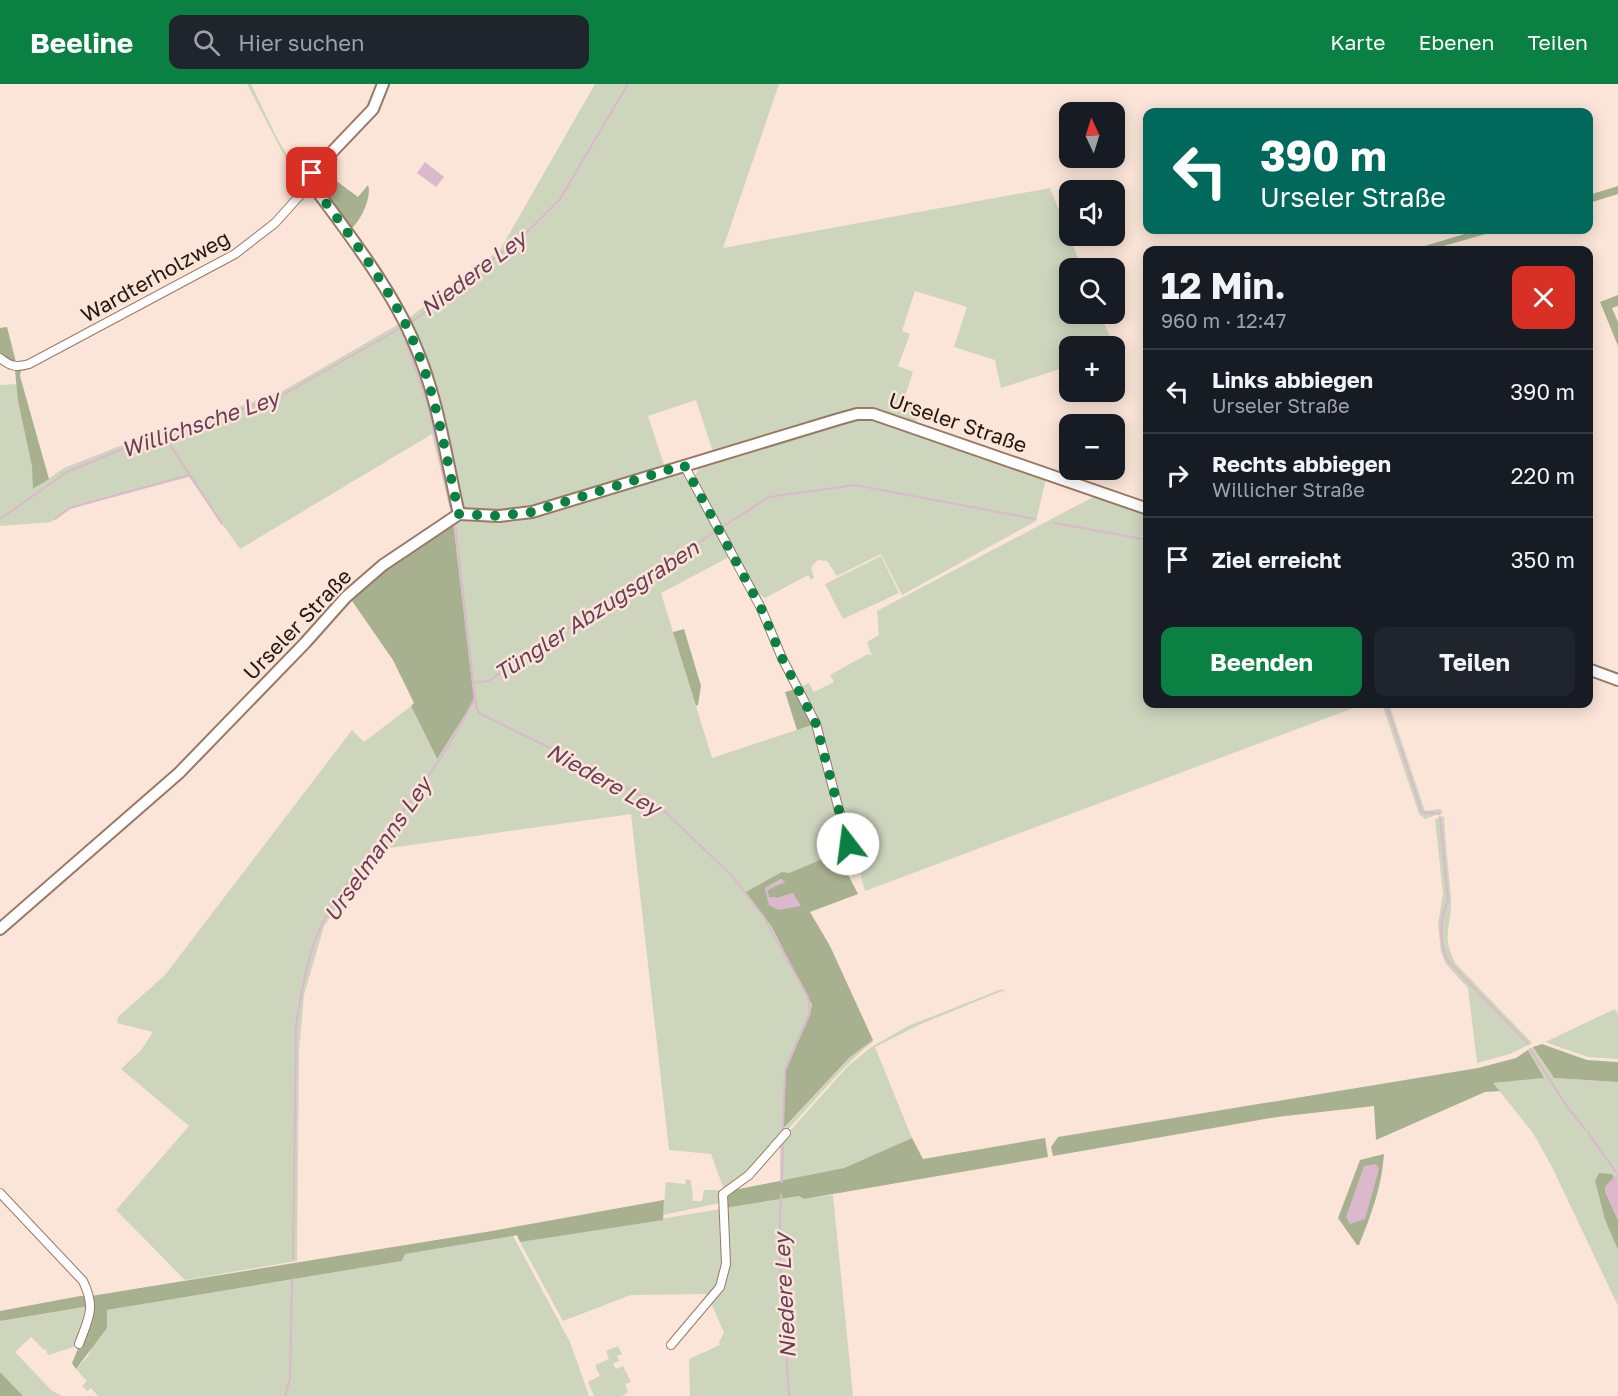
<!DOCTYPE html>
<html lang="de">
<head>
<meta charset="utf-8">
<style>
	body { margin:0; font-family:"Golos Text",sans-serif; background:#20242c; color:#f1f3f6; height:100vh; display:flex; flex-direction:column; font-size:22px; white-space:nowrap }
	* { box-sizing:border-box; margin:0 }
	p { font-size:20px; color:#9ea1a6 }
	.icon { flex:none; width:33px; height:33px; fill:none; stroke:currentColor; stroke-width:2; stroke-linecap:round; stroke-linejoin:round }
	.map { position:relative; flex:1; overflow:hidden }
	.sheet { position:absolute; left:1143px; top:162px; width:450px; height:462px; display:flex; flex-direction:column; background:#171b24; border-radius:12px; box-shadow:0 3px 15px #0003 }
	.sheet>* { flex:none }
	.guide { position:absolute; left:1143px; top:24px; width:450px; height:126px; border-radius:12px; box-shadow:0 3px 15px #0003; background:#00695c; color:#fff; overflow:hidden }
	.needle { width:39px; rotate:356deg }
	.fabs { position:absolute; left:1059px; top:18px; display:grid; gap:12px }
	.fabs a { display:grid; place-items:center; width:66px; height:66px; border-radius:12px; background:#171b24; box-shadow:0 3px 15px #0003; font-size:30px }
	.pin { position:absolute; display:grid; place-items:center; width:51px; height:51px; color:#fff; margin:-26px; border-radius:12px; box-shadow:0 3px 9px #0006 }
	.me { position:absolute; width:66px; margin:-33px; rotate:345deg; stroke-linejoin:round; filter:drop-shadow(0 0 4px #0008) }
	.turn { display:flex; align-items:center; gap:21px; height:126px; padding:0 18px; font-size:27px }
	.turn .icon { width:78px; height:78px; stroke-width:2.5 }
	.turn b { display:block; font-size:42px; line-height:51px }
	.round { display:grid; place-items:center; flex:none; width:63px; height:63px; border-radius:12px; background:#20242c }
	.head { display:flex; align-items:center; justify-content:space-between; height:102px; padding:0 18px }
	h1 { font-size:36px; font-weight:700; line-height:45px }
	.cta { display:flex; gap:12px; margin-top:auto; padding:12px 18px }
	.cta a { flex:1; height:69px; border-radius:12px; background:#0b8043; color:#fff; font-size:24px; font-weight:700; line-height:69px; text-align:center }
	.cta a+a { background:#20242c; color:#f1f3f6 }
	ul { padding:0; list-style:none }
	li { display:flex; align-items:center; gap:18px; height:84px; padding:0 18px; border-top:2px solid #363941 }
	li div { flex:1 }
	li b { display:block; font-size:22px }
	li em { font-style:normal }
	header { display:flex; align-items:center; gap:36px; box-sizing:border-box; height:84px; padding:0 30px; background:#0b8043; color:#fff }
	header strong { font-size:28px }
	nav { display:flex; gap:33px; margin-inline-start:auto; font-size:21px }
	.search { width:420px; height:54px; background:#20242c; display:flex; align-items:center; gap:15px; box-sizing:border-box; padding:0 21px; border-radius:12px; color:#9ea1a6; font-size:22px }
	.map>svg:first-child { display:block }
	.green { fill:#ced5bd }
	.forest { fill:#a7b190; fill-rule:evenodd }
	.water { fill:#dbb8cb }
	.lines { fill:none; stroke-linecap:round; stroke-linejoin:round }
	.stream { stroke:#dbb8cb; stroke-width:2 }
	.street-casing { stroke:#997865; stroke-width:10 }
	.secondary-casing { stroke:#997865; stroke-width:14 }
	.street { stroke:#fff; stroke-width:8 }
	.secondary { stroke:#fff; stroke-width:10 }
	.route { stroke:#0b8043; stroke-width:10; stroke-dasharray:0 18 }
	.labels { text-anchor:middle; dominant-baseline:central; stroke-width:5; stroke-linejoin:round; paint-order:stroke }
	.street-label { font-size:21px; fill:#241710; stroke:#fbe5d8 }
	.water-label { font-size:22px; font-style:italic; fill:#6c3d59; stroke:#fbe5d8 }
</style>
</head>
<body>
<header>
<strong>Beeline</strong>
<div class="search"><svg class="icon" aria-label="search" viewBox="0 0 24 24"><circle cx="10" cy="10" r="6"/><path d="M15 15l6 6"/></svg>Hier suchen</div>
<nav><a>Karte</a><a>Ebenen</a><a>Teilen</a></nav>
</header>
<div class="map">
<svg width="1618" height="1312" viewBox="0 0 1618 1312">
	<rect width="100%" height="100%" fill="#fbe5d8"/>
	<g class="green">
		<path d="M247,0H251C261,19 289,88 308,92L305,101L287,77Z"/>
		<path d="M595,0H779L723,164L1050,104L1082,184H1070V230H1100L1114,262H1070L1069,282L1001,304L995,276L954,263L967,223L915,207L902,247L910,250L898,282L913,288L904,315L922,321L916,338L873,324H860L713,368L696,316L648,332L665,384L512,429L470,427L461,422L412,260L437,342L456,427L451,430L432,350L240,465L189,393L71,424L51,438L0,442V301L18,300V317L32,383L34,405L64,384L117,363L279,309L406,236L500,166Z"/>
		<path d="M873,332L1046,395L1036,437L902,511L881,470L837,492L827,477L818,476L811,483L814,494L811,496L808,491L765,514L754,507L694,394L702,378L820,343Z"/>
		<path d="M680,385L684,387L731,472L661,509L712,674L815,640L846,761L837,769L789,789L763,829L812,921L811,931L786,986L784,1045L849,974L873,956L872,959C838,981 749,1101 723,1103L711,1070L669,1066L631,730L376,766L324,842L304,911L299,967L297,1177L185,1196L116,1126L189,1042L121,985L142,965L153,948L117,939L118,933L165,891L352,646L364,658L411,622L436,674L474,616L453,437L513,438Z"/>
		<path d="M1095,412L1147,431L1148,620H1364L865,807L820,641L800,603L809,599L814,608L834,598L830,591L868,570L872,572L867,558L879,551L877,527Z"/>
		<path d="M881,472L899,509L843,535L825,500Z"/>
		<path d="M1382,620H1389L1425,727L1440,725L1443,728L1425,735L1419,730Z"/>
		<path d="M1444,732C1445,760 1449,788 1451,816C1452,844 1440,850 1456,880L1532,959L1510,970L1477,979L1468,904L1446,880L1441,868L1438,840L1443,810L1435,735Z"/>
		<path d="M1002,905L1007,909L1002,907L921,940L875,963L912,1054L844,1084L780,1098V1058L848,982L870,964L908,942Z"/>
		<path d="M1615,925L1618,931V975L1588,973L1545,958Z"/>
		<path d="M1533,963L1554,994L1618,998V1093H1614L1611,1090L1595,1097L1605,1136L1618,1166V1222L1552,1083L1533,1049L1493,999L1543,994L1528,966Z"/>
		<path d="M686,1095L691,1096L693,1117H702L704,1106H719L720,1119L663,1131L666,1098L685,1100Z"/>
		<path d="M833,1111L853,1312H690L689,1275L720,1261L719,1258L724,1249L711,1219L722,1202L725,1124L799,1112L804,1115Z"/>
		<path d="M721,1125C722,1155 729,1189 709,1214L706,1210L631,1211L563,1237L520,1158Z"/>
		<path d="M513,1152L570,1258L589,1312H98L91,1304L87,1307L82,1302L87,1297L76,1285L88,1272L107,1226L402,1177L405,1170Z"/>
		<path d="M90,1222L76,1262L49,1271L46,1268L47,1266L43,1265L31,1253L15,1268L51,1306L62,1312H23L0,1288V1237Z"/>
		<path d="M618,1262L622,1270L617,1272L619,1277L613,1280L616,1285L623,1282L631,1298L625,1300L628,1308L622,1312H594L588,1298L600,1292L595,1281L609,1275L606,1267Z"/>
	</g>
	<g class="forest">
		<path d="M332,72L338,76L327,90L358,113L368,101C372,112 362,134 353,143H348L314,100V91Z"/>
		<path d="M1618,102V110L1589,119V111Z"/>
		<path d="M1478,146H1500L1429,166H1411Z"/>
		<path d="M1618,211V222L1612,224L1618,238V262L1600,218Z"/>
		<path d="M7,243L17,282L0,271V244Z"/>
		<path d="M15,286H21L20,292L49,395L33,405L32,383L18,317Z"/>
		<path d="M453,437L474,616L437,675L411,622L414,619L393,576L350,514L385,483Z"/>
		<path d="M684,545L701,602L698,621L696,622L673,548Z"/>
		<path d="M796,605L815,640L797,646L785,608Z"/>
		<path d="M837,769L858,810L810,828L830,862L873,956L849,974L783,1045L786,986L810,931L812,921L771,842L746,808L782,788L789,789ZM781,795L785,798L767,806L769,813L778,814L793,809L769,821L765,804Z"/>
		<path d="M1542,960L1587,976L1618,978V998L1554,994L1533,963Z"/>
		<path d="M1528,966L1544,994L1493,999L1500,1007L1485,1008L1376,1056L1374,1022L1277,1033L1053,1072L1051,1063L1058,1053L1478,984L1516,974Z"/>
		<path d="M912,1054L923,1075L1045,1054L1048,1073L804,1115L799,1112L725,1124L729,1107L844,1084Z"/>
		<path d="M1384,1070C1382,1102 1371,1131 1359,1161H1357L1338,1134L1360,1076Z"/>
		<path d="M1599,1089L1612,1090L1614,1093L1605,1107L1618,1136V1166L1605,1136L1595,1097Z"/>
		<path d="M664,1116L663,1136L520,1158L517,1151L513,1152L405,1170L402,1177L107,1226V1244L76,1285L72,1279L93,1229L91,1212L492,1147Z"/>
		<path d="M80,1212H87L90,1222L0,1237V1227Z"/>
		<path d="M0,1288L23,1312H0Z"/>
	</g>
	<g class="water">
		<path d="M425,78L444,93L436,103L417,89Z"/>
		<path d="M781,795L785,798L767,806L769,813L778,814L793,809L801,822L778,826L769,821L765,804Z"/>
		<path d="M1376,1080L1379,1085L1365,1135L1350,1140L1346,1133L1364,1082Z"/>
		<path d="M1614,1093H1618V1136L1605,1107V1103Z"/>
	</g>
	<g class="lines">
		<g class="stream">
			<path d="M409,240L523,152L560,115L628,0"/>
			<path d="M401,244L428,321L452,429"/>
			<path d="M164,352L222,440"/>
			<path d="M0,435L67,388L120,366L281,312L404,242"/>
			<path d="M55,435L70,424L189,391"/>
			<path d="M455,439L476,623L479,629L603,690L660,723L731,791L764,833L808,913L810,928L785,985L783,1045"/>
			<path d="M1055,439L1148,456"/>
			<path d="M722,443L769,413L855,401L1035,435"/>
			<path d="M474,599L488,597L716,447"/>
			<path d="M1386,620L1422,728L1440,730"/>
			<path d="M1440,733L1448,818C1439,832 1439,864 1449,878L1528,960"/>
			<path d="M1530,965L1568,1024L1585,1045"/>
			<path d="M1588,1049L1618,1091"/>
			<path d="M782,1098L783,1060"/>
			<path d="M781,1111L779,1161L789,1312"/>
			<path d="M293,1175L296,941C302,906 308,866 325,834C348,792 381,757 409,719C434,686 456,651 475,614"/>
			<path d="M285,1312L290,1295L292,1196"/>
		</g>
		<defs>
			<g id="street">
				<path d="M0,274C10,282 16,284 29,280L235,170L275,139L311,99"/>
				<path d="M684,381L761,524L782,574L816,640L848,760"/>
				<path d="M0,1109L83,1197C96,1224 89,1233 79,1260"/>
				<path d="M671,1261L720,1203L726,1180L723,1110L749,1091L786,1049"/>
			</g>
			<g id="secondary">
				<path d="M383,0L373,25L312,89L311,99C346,146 393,207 415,261C438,313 446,374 459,430"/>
				<path d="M1588,585L1618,596"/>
				<path d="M0,845L179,689L305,559L346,513L383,481L459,430L499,432L532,428L839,335L857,330H873L1148,425"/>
			</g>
		</defs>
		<use href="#street" class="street-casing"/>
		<use href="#secondary" class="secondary-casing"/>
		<use href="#street" class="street"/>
		<use href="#secondary" class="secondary"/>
	</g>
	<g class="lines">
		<path class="route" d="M312,89L311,99C346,146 393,207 415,261C437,313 446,374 459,430L499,432L532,428L684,381L761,524L782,574L816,640L848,760"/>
	</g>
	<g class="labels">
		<g class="street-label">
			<text transform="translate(155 192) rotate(-29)">Wardterholzweg</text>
			<text transform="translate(958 338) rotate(19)">Urseler Straße</text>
			<text transform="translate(297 540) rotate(-46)">Urseler Straße</text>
		</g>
		<g class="water-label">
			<text transform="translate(473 189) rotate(-37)">Niedere Ley</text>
			<text transform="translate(200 339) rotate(-19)">Willichsche Ley</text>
			<text transform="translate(596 526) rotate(-33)">Tüngler Abzugsgraben</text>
			<text transform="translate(604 695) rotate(29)">Niedere Ley</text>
			<text transform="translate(377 765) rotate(-55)">Urselmanns Ley</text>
			<text transform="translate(784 1212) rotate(-93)">Niedere Ley</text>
		</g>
	</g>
</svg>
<div class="fabs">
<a><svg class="needle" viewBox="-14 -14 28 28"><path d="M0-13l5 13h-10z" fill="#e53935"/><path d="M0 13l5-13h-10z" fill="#9ea1a6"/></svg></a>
<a><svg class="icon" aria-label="sound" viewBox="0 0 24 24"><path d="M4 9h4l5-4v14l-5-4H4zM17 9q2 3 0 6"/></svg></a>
<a><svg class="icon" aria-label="search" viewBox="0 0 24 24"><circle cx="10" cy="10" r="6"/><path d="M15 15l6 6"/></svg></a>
<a>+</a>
<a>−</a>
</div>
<div class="pin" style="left:312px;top:89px;background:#d93025"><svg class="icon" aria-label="arrive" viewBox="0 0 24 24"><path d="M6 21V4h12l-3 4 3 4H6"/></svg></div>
<svg class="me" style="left:848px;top:760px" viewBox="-20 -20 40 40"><circle r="19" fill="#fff"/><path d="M0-13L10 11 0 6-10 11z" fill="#0b8043"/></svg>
<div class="guide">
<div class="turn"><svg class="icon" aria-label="left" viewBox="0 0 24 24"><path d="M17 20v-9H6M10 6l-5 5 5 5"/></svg><div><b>390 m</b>Urseler Straße</div></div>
</div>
<section class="sheet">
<div class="head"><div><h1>12 Min.</h1><p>960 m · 12:47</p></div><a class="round" style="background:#d93025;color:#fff"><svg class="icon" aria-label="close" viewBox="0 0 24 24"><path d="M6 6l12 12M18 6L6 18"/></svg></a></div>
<ul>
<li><svg class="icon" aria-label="left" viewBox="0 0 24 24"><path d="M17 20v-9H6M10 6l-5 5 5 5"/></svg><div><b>Links abbiegen</b><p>Urseler Straße</p></div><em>390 m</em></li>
<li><svg class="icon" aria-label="right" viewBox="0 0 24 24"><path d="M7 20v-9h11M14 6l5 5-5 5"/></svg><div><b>Rechts abbiegen</b><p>Willicher Straße</p></div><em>220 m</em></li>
<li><svg class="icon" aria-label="arrive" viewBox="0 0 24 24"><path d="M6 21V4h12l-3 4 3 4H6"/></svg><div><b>Ziel erreicht</b></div><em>350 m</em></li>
</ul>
<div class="cta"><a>Beenden</a><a>Teilen</a></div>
</section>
</div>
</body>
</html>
